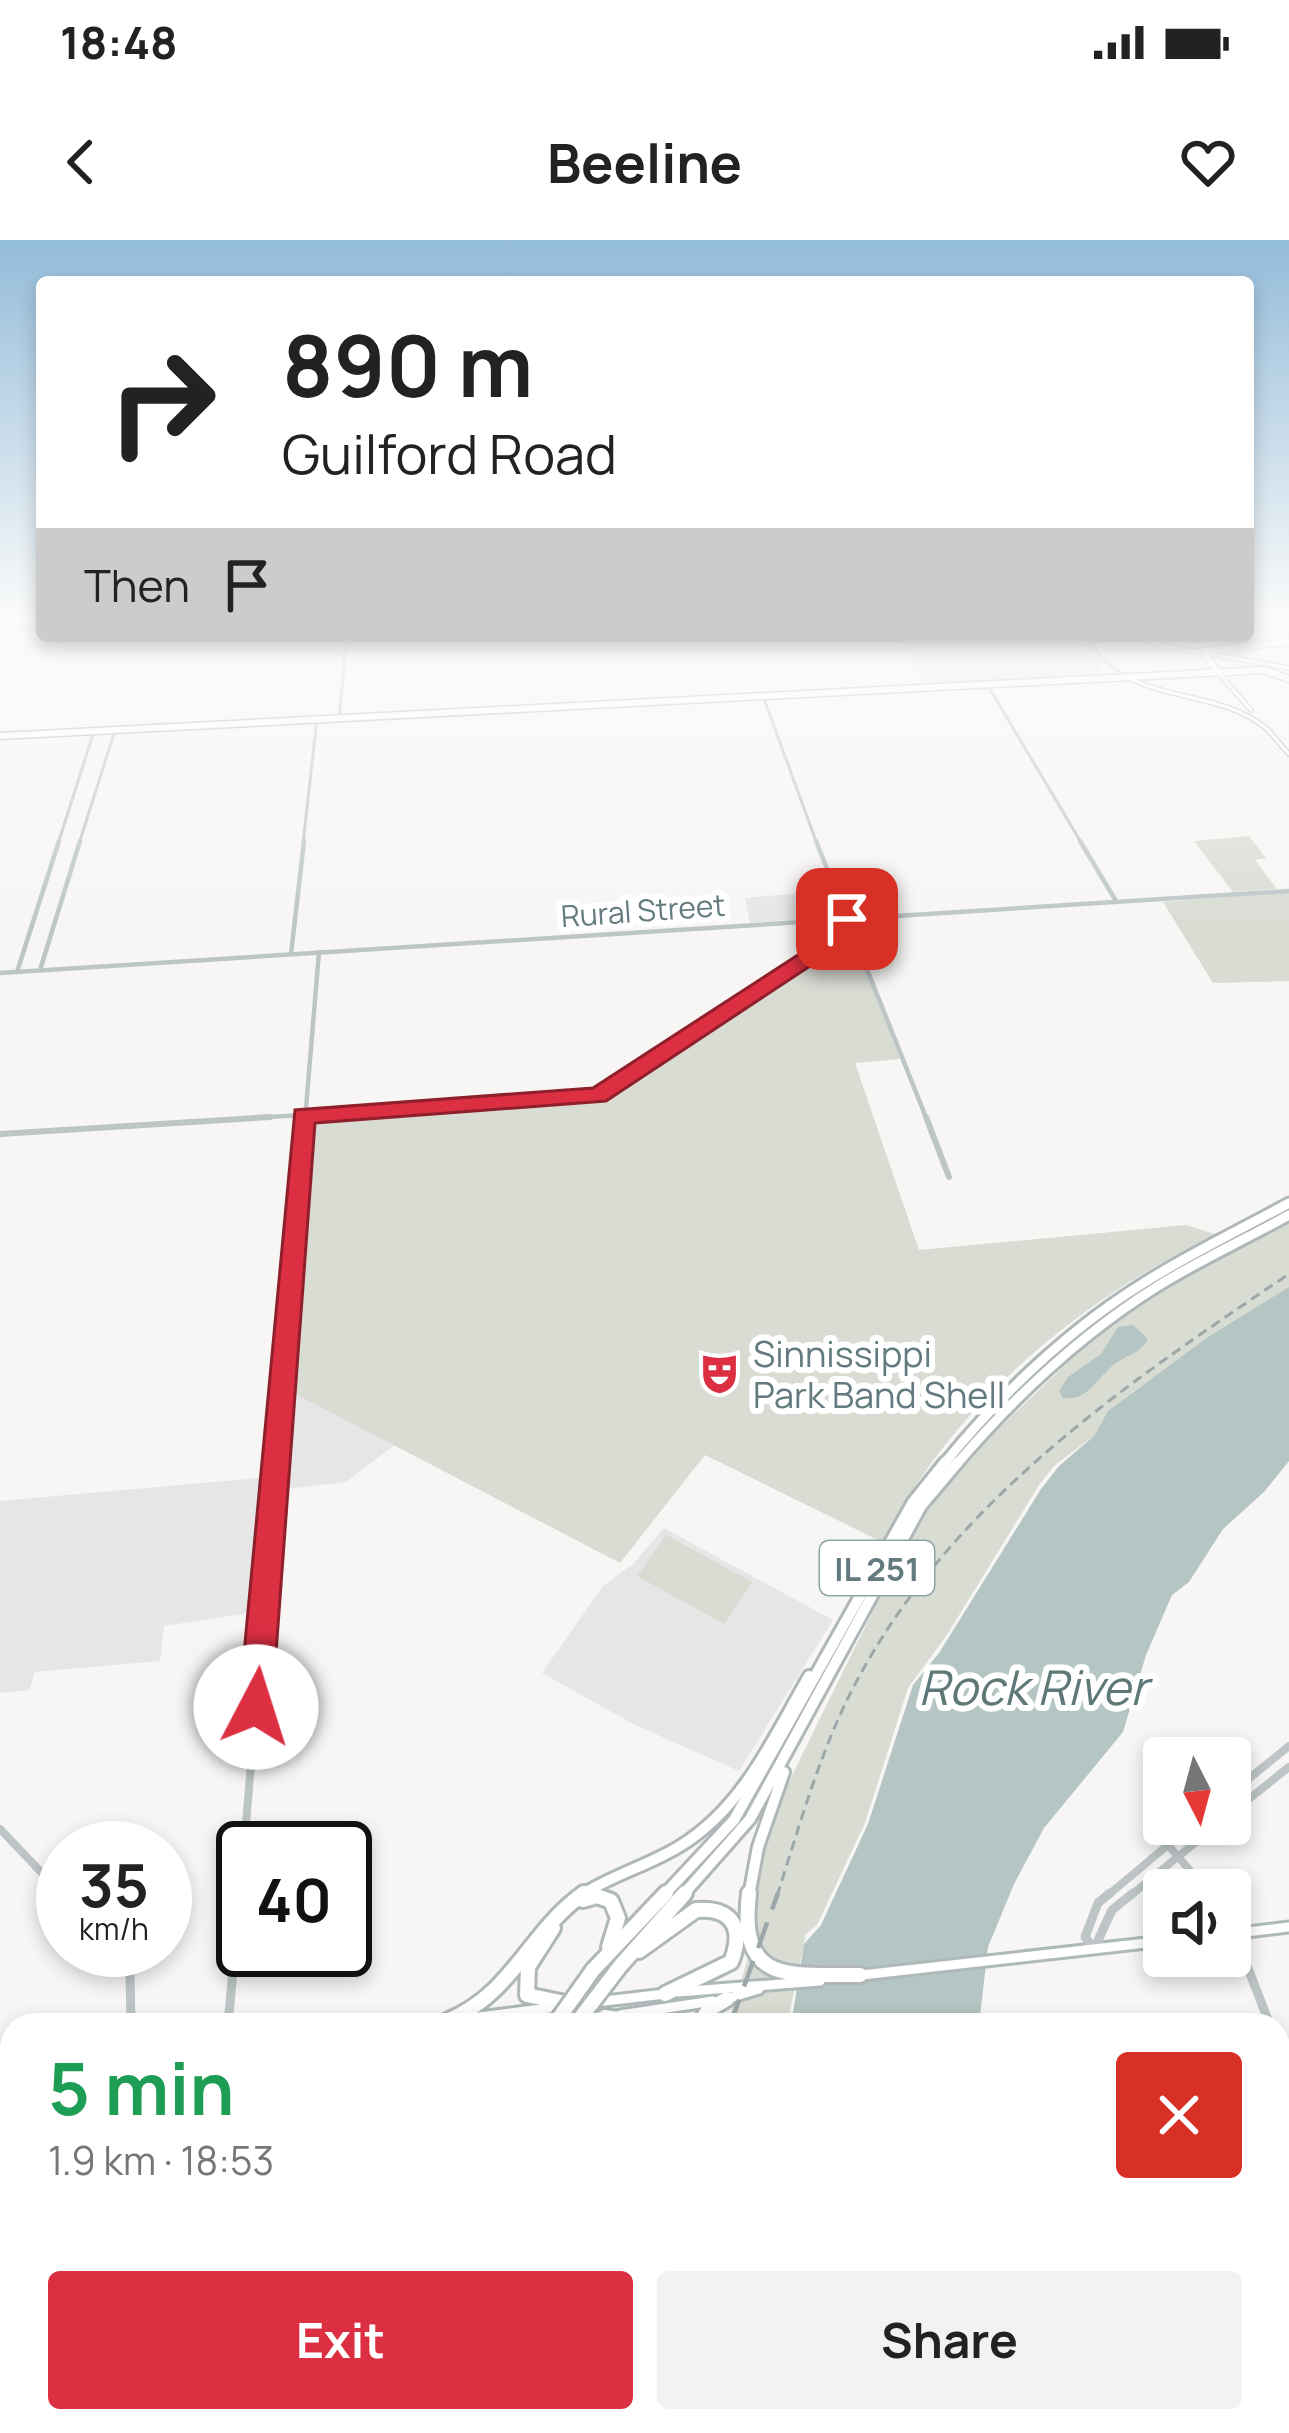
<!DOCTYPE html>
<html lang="en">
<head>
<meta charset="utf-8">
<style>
	body { margin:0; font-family:Manrope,sans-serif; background:#f2f2f2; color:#222; height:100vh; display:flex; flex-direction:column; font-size:45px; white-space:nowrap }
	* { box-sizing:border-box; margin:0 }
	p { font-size:39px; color:#767676 }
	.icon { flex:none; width:66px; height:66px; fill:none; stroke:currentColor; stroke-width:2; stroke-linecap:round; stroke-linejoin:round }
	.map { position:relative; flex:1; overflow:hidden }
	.details { position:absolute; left:0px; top:1773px; width:1290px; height:420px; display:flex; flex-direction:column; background:#fff; border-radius:36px 36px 0 0; box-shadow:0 6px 18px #0003 }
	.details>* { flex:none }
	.top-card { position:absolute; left:36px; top:36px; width:1218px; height:366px; border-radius:12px; box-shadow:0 6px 18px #0003; background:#fff; color:#222; overflow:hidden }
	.needle { width:78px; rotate:174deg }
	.controls { position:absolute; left:1143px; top:1497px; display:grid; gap:24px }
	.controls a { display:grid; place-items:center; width:108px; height:108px; border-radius:12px; background:#fff; box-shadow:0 6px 18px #0003; font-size:60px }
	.speed { position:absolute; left:36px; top:1581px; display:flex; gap:24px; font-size:60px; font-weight:700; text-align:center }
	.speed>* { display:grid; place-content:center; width:156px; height:156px; border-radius:50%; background:#fff; box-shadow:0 6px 18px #0003; line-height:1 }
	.speed small { font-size:30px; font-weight:400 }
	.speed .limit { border:6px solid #111; border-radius:18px; background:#fff; color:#111 }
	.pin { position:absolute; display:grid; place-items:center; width:102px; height:102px; color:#fff; margin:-51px; border-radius:24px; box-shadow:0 6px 18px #0006 }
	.me { position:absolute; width:132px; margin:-66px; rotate:5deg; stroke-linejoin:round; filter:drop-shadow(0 0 9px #0008) }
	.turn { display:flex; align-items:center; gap:42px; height:252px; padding:0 48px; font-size:54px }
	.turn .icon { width:156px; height:156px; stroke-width:2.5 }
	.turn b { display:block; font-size:84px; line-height:102px }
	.then { display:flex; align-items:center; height:114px; padding:0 48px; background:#0003; gap:24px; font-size:45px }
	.round { display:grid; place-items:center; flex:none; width:126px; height:126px; border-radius:12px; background:#f2f2f2 }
	.summary { display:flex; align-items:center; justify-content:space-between; height:204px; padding:0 48px }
	h1 { font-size:72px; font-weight:700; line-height:90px; color:#1e9e55 }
	.button { display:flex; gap:24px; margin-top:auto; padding:24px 48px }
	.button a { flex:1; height:138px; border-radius:12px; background:#dc2f42; color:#fff; font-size:48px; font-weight:700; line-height:138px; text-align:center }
	.button a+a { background:#f2f2f2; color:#222 }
	.status { display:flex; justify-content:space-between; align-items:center; height:84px; padding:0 60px; background:#fff; direction:ltr }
	.status svg { height:33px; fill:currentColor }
	header { display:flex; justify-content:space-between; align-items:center; height:156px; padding:0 48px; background:#fff; font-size:54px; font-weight:700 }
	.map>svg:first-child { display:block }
	.built { fill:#e5e6e5 }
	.green { fill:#d9dcd3 }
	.water { fill:#b4c5c4 }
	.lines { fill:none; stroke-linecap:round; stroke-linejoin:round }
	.stream-far1 { stroke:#b4c5c4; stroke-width:3 }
	.stream { stroke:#b4c5c4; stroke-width:4.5 }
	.secondary-far1-casing { stroke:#b0b9ba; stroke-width:6 }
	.secondary-casing { stroke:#b0b9ba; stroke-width:15 }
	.primary-far3-casing { stroke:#afb7b8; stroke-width:9 }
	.primary-far2-casing { stroke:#afb7b8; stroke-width:15 }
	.primary-far1-casing { stroke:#afb7b8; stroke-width:16 }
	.primary-casing { stroke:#afb7b8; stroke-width:20 }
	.tertiary-far4 { stroke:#bdc5c6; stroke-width:3 }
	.tertiary-far3 { stroke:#bdc5c6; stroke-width:4.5 }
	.tertiary-far2 { stroke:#bdc5c6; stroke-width:6 }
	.tertiary-far1 { stroke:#bdc5c6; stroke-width:8 }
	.tertiary { stroke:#bdc5c6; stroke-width:9 }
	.secondary-far1 { stroke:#fff; stroke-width:3 }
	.secondary { stroke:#fff; stroke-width:9 }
	.primary-far3 { stroke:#fff; stroke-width:6 }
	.primary-far2 { stroke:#fff; stroke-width:9 }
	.primary-far1 { stroke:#fff; stroke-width:10 }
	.primary { stroke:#fff; stroke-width:14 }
	.rail-far1 { stroke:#9ba7a9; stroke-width:3; stroke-dasharray:10 6; stroke-linecap:butt }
	.rail { stroke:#9ba7a9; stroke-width:4.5; stroke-dasharray:27 14; stroke-linecap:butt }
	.primary-bridge-casing { stroke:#afb7b8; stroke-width:20; stroke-linecap:butt }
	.primary-bridge { stroke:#fff; stroke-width:14 }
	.route { fill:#dc2f42; stroke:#8f1f2b; stroke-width:3 }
	.labels { text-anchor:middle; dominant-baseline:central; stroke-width:12; stroke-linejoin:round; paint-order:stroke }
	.far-street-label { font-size:30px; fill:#637b7e; stroke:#fff }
	.shield { fill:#fff; stroke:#92a3a5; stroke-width:3 }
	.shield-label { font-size:33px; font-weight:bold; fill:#637b7e }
	.poi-label { font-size:36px; fill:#637b7e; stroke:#fff; text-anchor:start }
	.near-water-label { font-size:48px; font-style:italic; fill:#5e7877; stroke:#fff }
</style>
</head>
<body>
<div class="status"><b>18:48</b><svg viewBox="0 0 49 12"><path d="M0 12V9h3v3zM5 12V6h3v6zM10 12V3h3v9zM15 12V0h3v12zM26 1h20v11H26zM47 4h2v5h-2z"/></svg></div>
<header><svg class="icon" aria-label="back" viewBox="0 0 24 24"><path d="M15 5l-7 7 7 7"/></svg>Beeline<svg class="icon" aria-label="heart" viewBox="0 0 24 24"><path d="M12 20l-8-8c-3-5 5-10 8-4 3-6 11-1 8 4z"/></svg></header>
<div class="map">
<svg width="1289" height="2193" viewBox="0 0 1289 2193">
	<rect width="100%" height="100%" fill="#f7f6f4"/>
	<g class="built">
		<path d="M904,396H1081L1104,424L1097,427L1102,436L923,445L908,415L902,413Z"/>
		<path d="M831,650L840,676L750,683L745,658Z"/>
		<path d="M286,1149L396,1204L346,1242L279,1250Z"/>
		<path d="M270,1237L256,1372L164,1386L160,1421L34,1432L30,1450L0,1453V1261Z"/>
		<path d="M664,1288L833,1380L739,1531L635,1485L542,1433L603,1346L633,1324Z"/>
	</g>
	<g class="green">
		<path d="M1249,596L1266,618L1255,620L1277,649L1233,652L1194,601Z"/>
		<path d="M1289,652V741L1213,743L1163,662Z"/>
		<path d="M841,689H852L900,819L855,823L919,1010L1186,985L1218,995C1087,1052 945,1171 884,1303L705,1215L620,1323L286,1149L305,878L598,859L817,715Z"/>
		<path d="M1289,979V1047L1133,1152L1095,1195L1054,1226L1039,1245L947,1395L908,1448L865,1583L817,1685L806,1694L787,1785H727L754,1699L751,1663L760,1613L780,1560L917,1281L992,1195L1097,1094L1160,1051Z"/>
		<path d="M666,1295L752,1342L724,1384L637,1336Z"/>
	</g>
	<g class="water">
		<path d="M1289,1047V1221L1264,1252L1223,1289L1189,1342L1172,1355L1146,1415L1123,1492L1044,1588L1014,1644L988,1707L979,1785H791L804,1704L821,1685L868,1584L913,1445L939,1413L1041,1249L1059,1226L1095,1195L1108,1171L1208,1097Z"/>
		<path d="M1133,1085L1148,1099C1139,1116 1123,1115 1110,1128C1095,1142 1086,1161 1063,1158L1059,1151L1068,1137L1101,1114L1118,1087Z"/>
		<path d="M622,2181H871L864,2193H616Z"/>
	</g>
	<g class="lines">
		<path class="stream-far1" d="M0,398L40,382"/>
		<path class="stream" d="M0,2002L12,1997"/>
		<defs>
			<g id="secondary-far1">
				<path d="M1137,396L1160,405L1289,428"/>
				<path d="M1218,432L1251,470"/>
				<path d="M1127,437C1173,461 1226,455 1267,489"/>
				<path d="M1267,489L1289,514"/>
			</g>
			<g id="secondary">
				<path d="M1230,1694L1289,1687"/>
				<path d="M862,1735L1164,1701"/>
				<path d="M678,1752L820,1741"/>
				<path d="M726,1759L759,1749"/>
				<path d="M571,1765L665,1754"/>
				<path d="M620,1775L713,1761"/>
				<path d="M463,1779L557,1767"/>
				<path d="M424,1785L444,1782"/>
				<path d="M539,1785L606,1776"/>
				<path d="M0,1889L12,1884"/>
			</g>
			<g id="primary-far3">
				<path d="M1218,432L1203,411L1289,402"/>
				<path d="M0,496L1264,430L1289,439"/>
			</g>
			<g id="primary-far2">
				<path d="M943,1225C998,1157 1068,1090 1142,1044C1189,1014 1240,990 1289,963"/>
				<path d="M956,1225C1015,1156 1081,1094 1158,1046C1200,1020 1246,999 1289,975"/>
			</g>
			<g id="primary-far1">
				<path d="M580,1656C611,1635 648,1626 680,1606C743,1568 774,1497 809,1436"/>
				<path d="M663,1656L734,1580L913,1262L945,1222"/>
				<path d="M682,1656L750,1579L921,1266L958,1222"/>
				<path d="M749,1656L758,1607L784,1532"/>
			</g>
			<g id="primary">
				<path d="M749,1653C738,1746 790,1734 860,1735"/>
				<path d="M583,1660L597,1656L611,1661L618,1678L609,1707"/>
				<path d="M553,1688L528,1727L527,1755L570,1764"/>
				<path d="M639,1711L696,1670C734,1667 744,1690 731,1722L665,1754"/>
				<path d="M621,1725L685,1653"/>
				<path d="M593,1730L666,1653"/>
				<path d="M605,1777L659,1785"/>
				<path d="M447,1781C514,1753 528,1693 584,1653"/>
				<path d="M699,1785L708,1770L727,1759"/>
				<path d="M497,2181V2193"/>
				<path d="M505,2193L506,2181"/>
				<path d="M521,2193L522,2181"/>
				<path d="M536,2193L537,2181"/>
			</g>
		</defs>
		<use href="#secondary-far1" class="secondary-far1-casing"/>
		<use href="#secondary" class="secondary-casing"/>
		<use href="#primary-far3" class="primary-far3-casing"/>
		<use href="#primary-far2" class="primary-far2-casing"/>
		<use href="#primary-far1" class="primary-far1-casing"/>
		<use href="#primary" class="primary-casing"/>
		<g class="tertiary-far4">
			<path d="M1277,382L1289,394"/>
			<path d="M1086,396L1106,422L1125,436"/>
			<path d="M987,444L1082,604"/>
			<path d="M763,456L817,604"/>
			<path d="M339,478L347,396"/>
			<path d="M58,604L94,491"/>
			<path d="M79,604L115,490"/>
			<path d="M303,604L317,479"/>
		</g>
		<g class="tertiary-far3">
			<path d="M816,601L927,880"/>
			<path d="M1080,601L1116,661"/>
			<path d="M291,714L304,601"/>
			<path d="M40,730L80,601"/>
			<path d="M17,732L59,601"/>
			<path d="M0,733L1289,651"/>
			<path d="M223,880L598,856L811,716L847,679"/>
			<path d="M305,880L319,712"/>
		</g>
		<g class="tertiary-far2">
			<path d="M926,877L949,937"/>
			<path d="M0,894L270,877"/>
			<path d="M276,1225L305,877"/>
		</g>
		<g class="tertiary-far1">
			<path d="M1230,1554L1289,1506"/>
			<path d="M1230,1574L1289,1527"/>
			<path d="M0,1589L63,1655"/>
			<path d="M1167,1604L1207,1650"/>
			<path d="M244,1608L276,1222"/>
			<path d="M239,1656L243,1616"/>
			<path d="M1107,1656L1193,1584"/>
			<path d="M1130,1656L1218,1584"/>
		</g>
		<g class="tertiary">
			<path d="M1230,1682L1270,1785"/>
			<path d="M1094,1709L1112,1670L1133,1653"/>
			<path d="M1094,1709L1085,1697L1098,1663L1110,1653"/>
			<path d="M117,1710L130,1733L131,1785"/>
			<path d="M228,1785L240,1653"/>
			<path d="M1278,1806L1289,1836"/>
		</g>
		<use href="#secondary-far1" class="secondary-far1"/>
		<use href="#secondary" class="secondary"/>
		<use href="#primary-far3" class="primary-far3"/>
		<use href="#primary-far2" class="primary-far2"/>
		<use href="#primary-far1" class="primary-far1"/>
		<use href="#primary" class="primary"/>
		<path class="rail-far1" d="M777,1656C799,1587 819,1515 852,1450C947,1265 1121,1147 1289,1034"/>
		<g class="rail">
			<path d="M730,1785L778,1653"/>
			<path d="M561,2193L564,2181"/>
		</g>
		<defs>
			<g id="primary-bridge">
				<path d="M554,1785L593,1730"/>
				<path d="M575,1785L621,1725"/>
			</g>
		</defs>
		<use href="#primary-bridge" class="primary-bridge-casing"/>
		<use href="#primary-bridge" class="primary-bridge"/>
	</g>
	<linearGradient id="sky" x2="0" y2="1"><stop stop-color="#93bbda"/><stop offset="0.55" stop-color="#fbfbfa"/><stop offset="1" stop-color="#fbfbfa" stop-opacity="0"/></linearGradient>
	<rect width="1289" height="689" fill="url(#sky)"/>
	<path class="route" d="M840,674L857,679L819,720L606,861L315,883L272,1467L267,1479L256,1483L244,1479L239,1467L295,870L593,848L804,711Z"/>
	<defs>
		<symbol id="theatre-bare" viewBox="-9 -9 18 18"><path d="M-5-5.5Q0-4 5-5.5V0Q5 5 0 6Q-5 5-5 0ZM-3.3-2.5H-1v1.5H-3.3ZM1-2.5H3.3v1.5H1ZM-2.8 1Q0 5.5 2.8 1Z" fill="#dc2f42" stroke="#fff" stroke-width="2.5" paint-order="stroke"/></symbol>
	</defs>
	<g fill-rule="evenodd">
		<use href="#theatre-bare" x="690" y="1104" width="59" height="59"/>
	</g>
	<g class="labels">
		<g class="far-street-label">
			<text transform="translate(643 670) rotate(-4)">Rural Street</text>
		</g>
		<rect class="shield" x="820" y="1301" width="114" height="54" rx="9"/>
		<g class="shield-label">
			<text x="877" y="1328">IL 251</text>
		</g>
		<g class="poi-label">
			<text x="753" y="1113">Sinnissippi<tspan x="753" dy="41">Park Band Shell</tspan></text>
		</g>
		<g class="near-water-label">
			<text x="1033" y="1446">Rock River</text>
		</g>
	</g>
</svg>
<div class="controls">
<a><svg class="needle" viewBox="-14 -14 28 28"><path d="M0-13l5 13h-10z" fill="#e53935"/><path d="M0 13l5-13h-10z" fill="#767676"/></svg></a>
<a><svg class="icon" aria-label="sound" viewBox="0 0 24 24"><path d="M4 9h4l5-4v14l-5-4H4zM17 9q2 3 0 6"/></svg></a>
</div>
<div class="speed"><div>35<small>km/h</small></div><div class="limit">40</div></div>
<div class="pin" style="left:847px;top:679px;background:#d93025"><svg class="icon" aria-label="arrive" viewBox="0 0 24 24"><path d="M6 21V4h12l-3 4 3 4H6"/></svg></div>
<svg class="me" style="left:256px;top:1467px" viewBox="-20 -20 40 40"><circle r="19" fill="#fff"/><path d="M0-13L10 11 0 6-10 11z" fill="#dc2f42"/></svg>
<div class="top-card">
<div class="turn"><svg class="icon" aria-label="right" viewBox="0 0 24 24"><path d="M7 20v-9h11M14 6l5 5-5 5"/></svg><div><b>890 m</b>Guilford Road</div></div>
<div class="then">Then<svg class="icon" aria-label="arrive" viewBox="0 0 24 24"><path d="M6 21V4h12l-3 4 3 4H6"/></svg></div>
</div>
<section class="details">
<div class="summary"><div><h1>5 min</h1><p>1.9 km · 18:53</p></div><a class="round" style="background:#d93025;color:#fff"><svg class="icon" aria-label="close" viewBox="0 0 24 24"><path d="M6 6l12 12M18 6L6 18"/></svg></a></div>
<div class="button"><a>Exit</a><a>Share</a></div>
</section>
</div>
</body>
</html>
